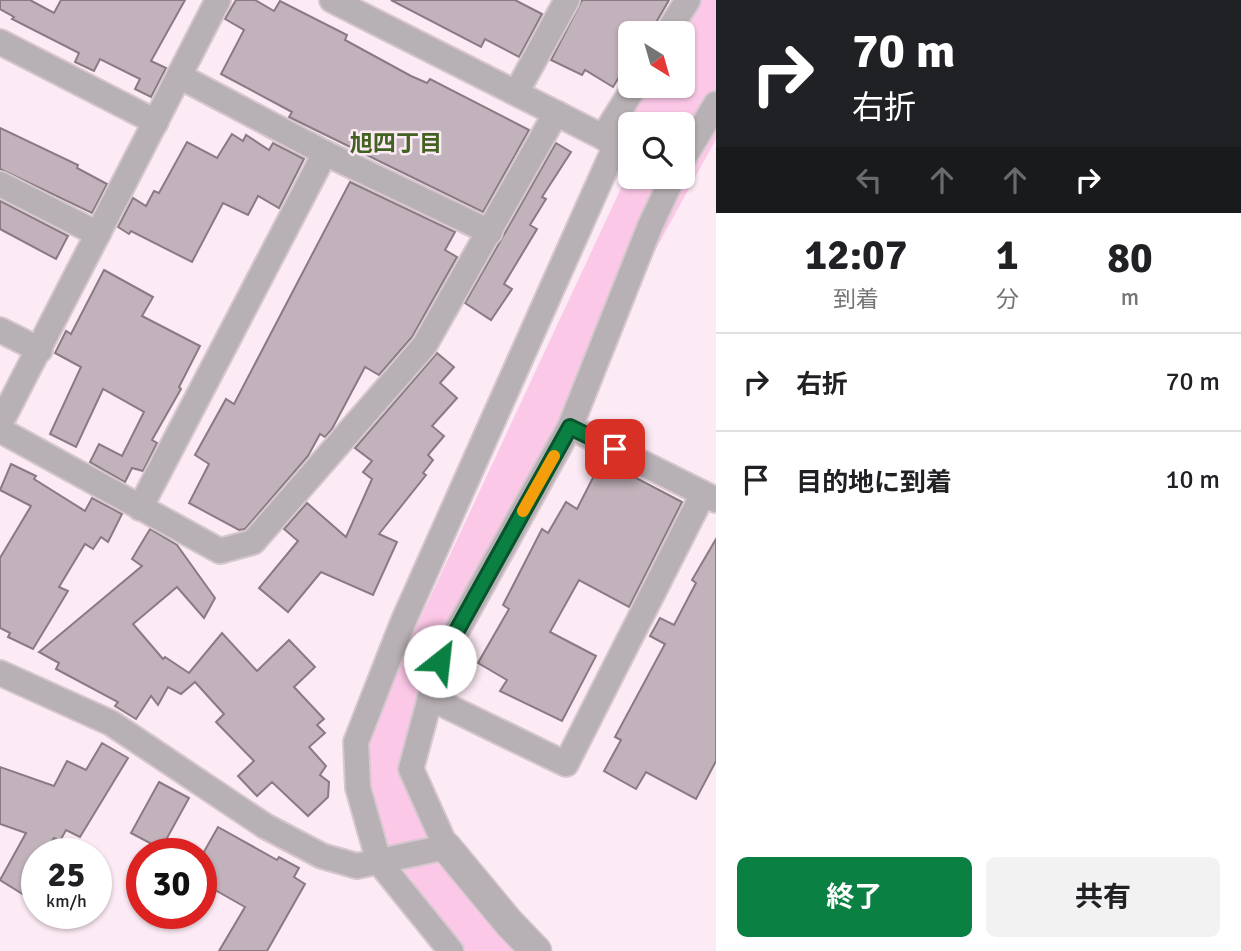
<!DOCTYPE html>
<html lang="ja">
<head>
<meta charset="utf-8">
<style>
	body { margin:0; font-family:Signika,"Noto Sans JP",sans-serif; background:#f2f2f2; color:#202124; height:100vh; display:flex; flex-direction:column; font-size:26px; white-space:nowrap }
	* { box-sizing:border-box; margin:0 }
	p { font-size:23px; color:#757577 }
	.icon { flex:none; width:38px; height:38px; fill:none; stroke:currentColor; stroke-width:2; stroke-linecap:round; stroke-linejoin:round }
	.map { position:relative; flex:1; overflow:hidden }
	.details { display:flex; flex-direction:column; background:#fff; width:525px }
	.details>* { flex:none }
	.guide { background:#202124; color:#fff; overflow:hidden }
	.needle { width:46px; rotate:143deg }
	.controls { position:absolute; left:618px; top:21px; display:grid; gap:14px }
	.controls a { display:grid; place-items:center; width:77px; height:77px; border-radius:10px; background:#fff; box-shadow:0 2px 5px #0004; font-size:35px }
	.speed { position:absolute; left:21px; top:838px; display:flex; gap:14px; font-size:35px; font-weight:700; text-align:center }
	.speed>* { display:grid; place-content:center; width:91px; height:91px; border-radius:50%; background:#fff; box-shadow:0 2px 5px #0004; line-height:1 }
	.speed small { font-size:18px; font-weight:400 }
	.speed .limit { border:10px solid #d22; background:#fff; color:#111 }
	.pin { position:absolute; display:grid; place-items:center; width:60px; height:60px; color:#fff; margin:-30px; border-radius:14px; box-shadow:0 4px 10px #0006 }
	.me { position:absolute; width:77px; margin:-38px; rotate:29deg; stroke-linejoin:round; filter:drop-shadow(0 0 5px #0008) }
	.turn { display:flex; align-items:center; gap:24px; height:147px; padding:0 21px; font-size:32px }
	.turn .icon { width:91px; height:91px; stroke-width:2.5 }
	.turn b { display:block; font-size:49px; line-height:60px }
	.lanes { display:flex; align-items:center; height:66px; padding:0 21px; background:#0003; justify-content:center; gap:35px; direction:ltr }
	.lanes .off { opacity:.35 }
	.eta { display:flex; justify-content:space-evenly; align-items:center; height:119px; text-align:center }
	.eta b { font-size:42px; font-weight:700; line-height:49px }
	.primary-button { display:flex; gap:14px; margin-top:auto; padding:14px 21px }
	.primary-button a { flex:1; height:80px; border-radius:10px; background:#0b8043; color:#fff; font-size:28px; font-weight:700; line-height:80px; text-align:center }
	.primary-button a+a { background:#f2f2f2; color:#202124 }
	ul { padding:0; list-style:none }
	li { display:flex; align-items:center; gap:21px; height:98px; padding:0 21px; border-top:2px solid #e0e0e0 }
	li div { flex:1 }
	li b { display:block; font-size:26px }
	li em { font-style:normal }
	main { display:flex; flex:1; min-height:0 }
	.map>svg:first-child { display:block }
	.green { fill:#fcc8e7; fill-rule:evenodd }
	.building { fill:#c2b2bb; stroke:#8a7a83; stroke-width:2 }
	.lines { fill:none; stroke-linecap:round; stroke-linejoin:round }
	.minor-casing { stroke:#d6c7cf; stroke-width:28 }
	.tertiary-casing { stroke:#d6c7cf; stroke-width:33 }
	.minor { stroke:#b7b0b4; stroke-width:24 }
	.tertiary { stroke:#b7b0b4; stroke-width:30 }
	.route-casing { stroke:#07532c; stroke-width:18 }
	.route { stroke:#0b8043; stroke-width:12 }
	.slow { stroke:#f59e0b; stroke-width:12 }
	.labels { text-anchor:middle; dominant-baseline:central; stroke-width:5; stroke-linejoin:round; paint-order:stroke }
	.neighbourhood-label { font-size:23px; font-weight:bold; fill:#426221; stroke:#fceaf4 }
</style>
</head>
<body>
<main>
<div class="map">
<svg width="716" height="951" viewBox="0 0 716 951">
	<rect width="100%" height="100%" fill="#fceaf4"/>
	<path class="green" d="M702,0H716V139L437,649L403,771L448,865L514,951H466L383,843L363,741L623,184L631,115L649,86H682V33ZM630,124H682V177H630Z"/>
	<g class="building">
		<path d="M0,0H30L54,13L61,0H185L151,61L166,68L151,97L135,89L140,79L100,59L94,71L75,62L79,53L12,19L14,17L0,9Z"/>
		<path d="M236,0H255L274,11L280,1L347,35L345,40L411,76L427,83L430,79L529,130L483,212L289,117L292,112L221,74L244,30L225,19Z"/>
		<path d="M391,0H515L542,14L519,57L485,39L481,47Z"/>
		<path d="M582,0H669L650,33H630V59L613,87L585,70L582,75L551,60Z"/>
		<path d="M0,128L78,165L77,168L107,184L92,213L0,169Z"/>
		<path d="M232,134L243,141L246,135L269,150L273,143L304,159L279,208L258,196L248,215L223,203L192,262L131,231L129,234L118,227L133,198L146,206L154,191L159,193L187,142L217,158Z"/>
		<path d="M556,143L571,152L542,197L546,199L530,225L537,229L504,284L512,289L491,320L465,303Z"/>
		<path d="M350,182L455,232L445,250L457,257L412,337L379,375L365,367L332,429L325,437L320,434L308,456L245,529L239,530L189,503L209,464L195,455L226,399L234,404Z"/>
		<path d="M0,201L68,236L56,259L0,229Z"/>
		<path d="M104,270L153,297L142,316L200,346L179,387L181,389L152,440L157,443L143,471L132,468L125,482L90,462L99,444L122,456L144,412L103,389L76,447L50,434L81,367L55,353L66,331L71,334Z"/>
		<path d="M437,353L454,367L440,383L457,398L432,426L444,436L428,455L433,460L423,473L426,475L379,534L397,542L373,595L321,572L288,612L259,588L298,541L284,529L307,503L346,537L372,479L363,472L372,461L355,448Z"/>
		<path d="M602,460L682,502L629,607L579,580L550,632L596,656L562,721L500,691L507,680L478,663L509,609L503,605L542,529L548,533L566,502L577,509Z"/>
		<path d="M11,464L36,476L34,479L85,511L92,498L122,514L108,542L101,537L93,549L85,544L59,587L68,591L33,649L8,637L10,633L0,628V558L31,506L0,490Z"/>
		<path d="M150,529L177,545L215,598L204,618L177,587L133,624L163,659L165,657L189,673L222,633L257,671L289,640L315,667L294,687L324,719L317,725L325,733L309,747L326,766L320,775L329,782L328,797L308,816L272,782L257,796L238,776L254,761L216,722L224,714L195,682L181,694L168,687L158,705L151,696L136,719L115,706L118,702L56,669L59,663L39,652L142,566L132,559Z"/>
		<path d="M716,539V761L696,799L646,772L636,789L604,771L621,740L615,737L665,644L650,636L660,618L674,625L696,583L692,580Z"/>
		<path d="M102,743L128,758L80,837L66,830L60,841L54,838L44,854H37V903L0,880L26,833L0,824V767L54,786L67,761L86,770Z"/>
		<path d="M159,782L189,798L161,849L131,833Z"/>
		<path d="M218,827L277,860L279,857L299,868L294,877L305,884L267,951H219L245,907L201,882V857Z"/>
	</g>
	<g class="lines">
		<defs>
			<g id="minor">
				<path d="M332,0L603,137L630,157"/>
				<path d="M667,33L688,0"/>
				<path d="M0,42L156,122"/>
				<path d="M179,76L325,153L490,232"/>
				<path d="M516,93L567,0"/>
				<path d="M603,137L635,86"/>
				<path d="M682,161L716,104"/>
				<path d="M0,184L98,234"/>
				<path d="M0,330L40,350"/>
				<path d="M0,424L218,0"/>
				<path d="M570,427L716,500"/>
				<path d="M0,430L220,551L253,542L424,346L556,113"/>
				<path d="M140,508L325,153"/>
				<path d="M0,673L111,723L265,826L322,856L357,866L446,847L411,769L440,661L570,427L650,226L673,177"/>
				<path d="M430,698L566,764L703,494"/>
				<path d="M451,951L379,862L358,788L356,742L403,622L616,145"/>
			</g>
			<path id="tertiary" d="M446,847L509,923L536,951"/>
		</defs>
		<use href="#minor" class="minor-casing"/>
		<use href="#tertiary" class="tertiary-casing"/>
		<use href="#minor" class="minor"/>
		<use href="#tertiary" class="tertiary"/>
	</g>
	<g class="lines">
		<defs>
			<path id="route" d="M440,661L570,427L615,449"/>
		</defs>
		<use href="#route" class="route-casing"/>
		<use href="#route" class="route"/>
		<path class="slow" d="M523,511L554,456"/>
	</g>
	<g class="labels">
		<g class="neighbourhood-label">
			<text x="396" y="143">旭四丁目</text>
		</g>
	</g>
</svg>
<div class="controls">
<a><svg class="needle" viewBox="-14 -14 28 28"><path d="M0-13l5 13h-10z" fill="#e53935"/><path d="M0 13l5-13h-10z" fill="#757577"/></svg></a>
<a><svg class="icon" aria-label="search" viewBox="0 0 24 24"><circle cx="10" cy="10" r="6"/><path d="M15 15l6 6"/></svg></a>
</div>
<div class="speed"><div>25<small>km/h</small></div><div class="limit">30</div></div>
<div class="pin" style="left:615px;top:449px;background:#d93025"><svg class="icon" aria-label="arrive" viewBox="0 0 24 24"><path d="M6 21V4h12l-3 4 3 4H6"/></svg></div>
<svg class="me" style="left:440px;top:661px" viewBox="-20 -20 40 40"><circle r="19" fill="#fff"/><path d="M0-13L10 11 0 6-10 11z" fill="#0b8043"/></svg>
</div>
<section class="details">
<div class="guide">
<div class="turn"><svg class="icon" aria-label="right" viewBox="0 0 24 24"><path d="M7 20v-9h11M14 6l5 5-5 5"/></svg><div><b>70 m</b>右折</div></div>
<div class="lanes"><svg class="icon off" aria-label="left" viewBox="0 0 24 24"><path d="M17 20v-9H6M10 6l-5 5 5 5"/></svg><svg class="icon off" aria-label="ahead" viewBox="0 0 24 24"><path d="M12 20V5M6 11l6-6 6 6"/></svg><svg class="icon off" aria-label="ahead" viewBox="0 0 24 24"><path d="M12 20V5M6 11l6-6 6 6"/></svg><svg class="icon" aria-label="right" viewBox="0 0 24 24"><path d="M7 20v-9h11M14 6l5 5-5 5"/></svg></div>
</div>
<div class="eta">
<div><b>12:07</b><p>到着</p></div>
<div><b>1</b><p>分</p></div>
<div><b>80</b><p>m</p></div>
</div>
<ul>
<li><svg class="icon" aria-label="right" viewBox="0 0 24 24"><path d="M7 20v-9h11M14 6l5 5-5 5"/></svg><div><b>右折</b></div><em>70 m</em></li>
<li><svg class="icon" aria-label="arrive" viewBox="0 0 24 24"><path d="M6 21V4h12l-3 4 3 4H6"/></svg><div><b>目的地に到着</b></div><em>10 m</em></li>
</ul>
<div class="primary-button"><a>終了</a><a>共有</a></div>
</section>
</main>
</body>
</html>
